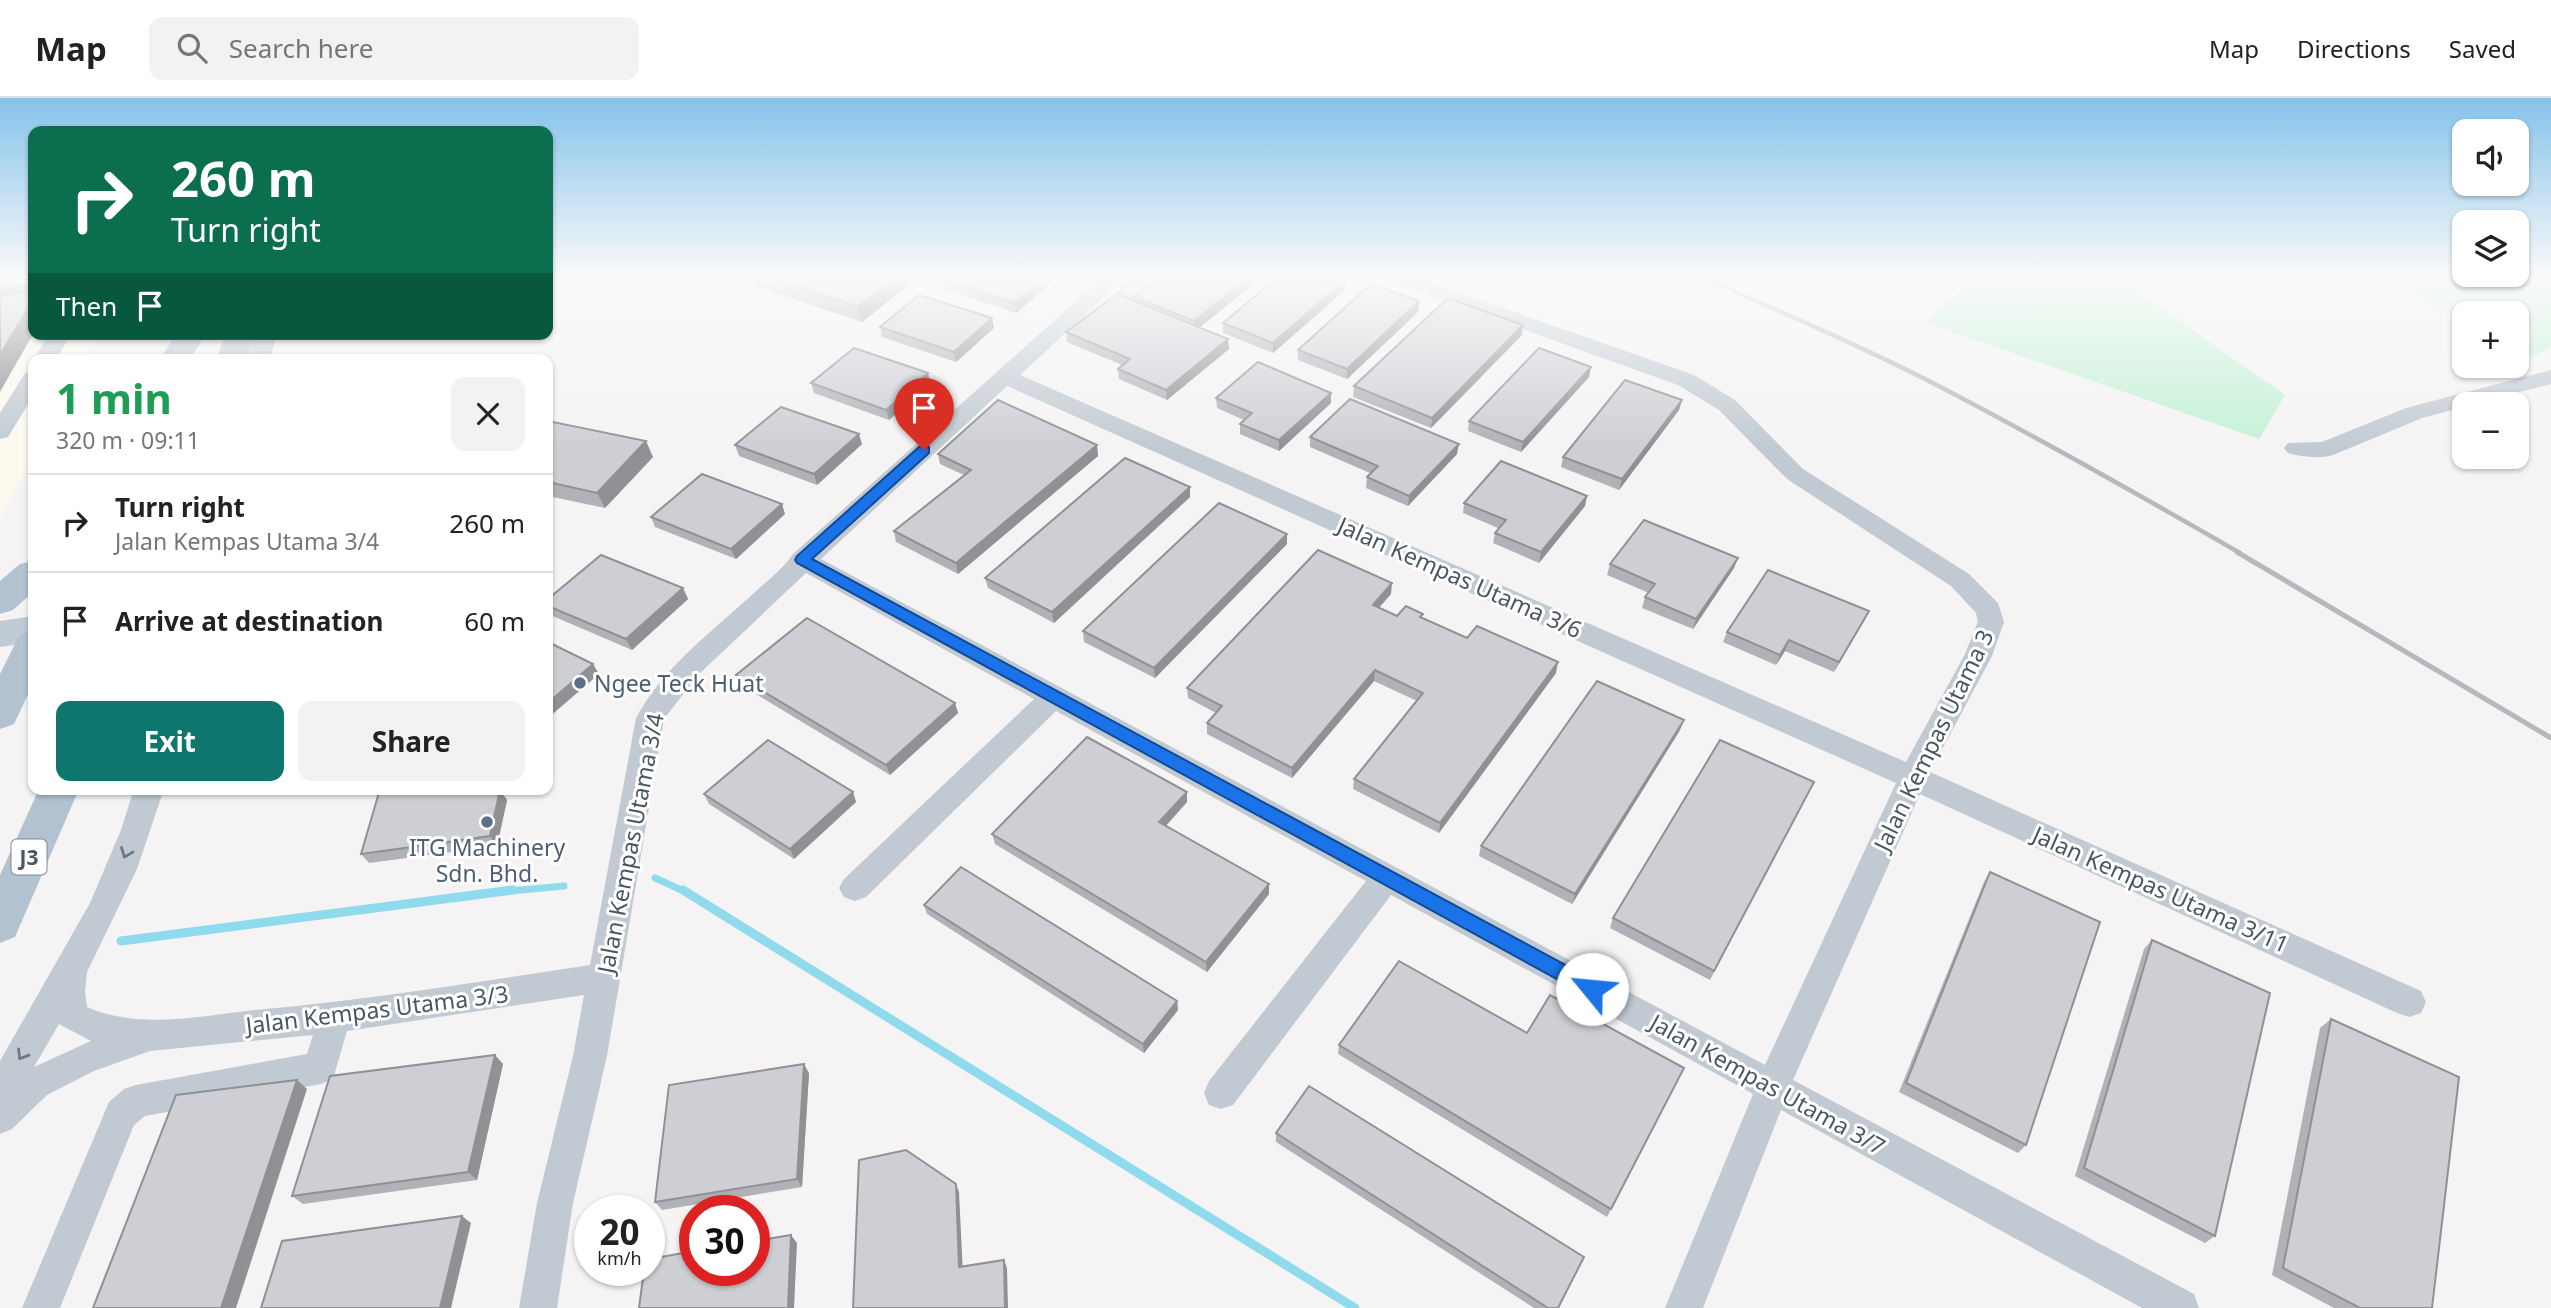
<!DOCTYPE html>
<html lang="en">
<head>
<meta charset="utf-8">
<style>
	body { margin:0; font-family:"Noto Sans",sans-serif; background:#f2f2f2; color:#222; height:100vh; display:flex; flex-direction:column; font-size:26px; white-space:nowrap }
	* { box-sizing:border-box; margin:0 }
	p { font-size:23px; color:#767676 }
	.icon { flex:none; width:38px; height:38px; fill:none; stroke:currentColor; stroke-width:2; stroke-linecap:round; stroke-linejoin:round }
	.map { position:relative; flex:1; overflow:hidden }
	.sheet { position:absolute; left:28px; top:256px; width:525px; height:441px; display:flex; flex-direction:column; background:#fff; border-radius:14px; box-shadow:0 2px 5px #0004 }
	.sheet>* { flex:none }
	.guide { position:absolute; left:28px; top:28px; width:525px; height:214px; border-radius:14px; box-shadow:0 2px 5px #0004; background:#0b6e4f; color:#fff; overflow:hidden }
	.buttons { position:absolute; left:2452px; top:21px; display:grid; gap:14px }
	.buttons a { display:grid; place-items:center; width:77px; height:77px; border-radius:14px; background:#fff; box-shadow:0 2px 5px #0004; font-size:35px }
	.speed { position:absolute; left:574px; top:1097px; display:flex; gap:14px; font-size:35px; font-weight:700; text-align:center }
	.speed>* { display:grid; place-content:center; width:91px; height:91px; border-radius:50%; background:#fff; box-shadow:0 2px 5px #0004; line-height:1 }
	.speed small { font-size:18px; font-weight:400 }
	.speed .limit { border:10px solid #d22; background:#fff; color:#111 }
	.pin { position:absolute; display:grid; place-items:center; width:60px; height:60px; color:#fff; margin:-72px -30px; border-radius:50% 50% 50% 0; rotate:-45deg; box-shadow:0 0 7px #0007 }
	.pin .icon { rotate:45deg }
	.me { position:absolute; width:77px; margin:-38px; rotate:298deg; stroke-linejoin:round; filter:drop-shadow(0 0 5px #0008) }
	.turn { display:flex; align-items:center; gap:24px; height:147px; padding:0 28px; font-size:32px }
	.turn .icon { width:91px; height:91px; stroke-width:2.5 }
	.turn b { display:block; font-size:49px; line-height:60px }
	.then { display:flex; align-items:center; height:66px; padding:0 28px; background:#0003; gap:14px; font-size:26px }
	.round { display:grid; place-items:center; flex:none; width:74px; height:74px; border-radius:14px; background:#f2f2f2 }
	.head { display:flex; align-items:center; justify-content:space-between; height:119px; padding:0 28px }
	h1 { font-size:42px; font-weight:700; line-height:52px; color:#1e9e55 }
	.primary-button { display:flex; gap:14px; margin-top:auto; padding:14px 28px }
	.primary-button a { flex:1; height:80px; border-radius:14px; background:#0f766e; color:#fff; font-size:28px; font-weight:700; line-height:80px; text-align:center }
	.primary-button a+a { background:#f2f2f2; color:#222 }
	ul { padding:0; list-style:none }
	li { display:flex; align-items:center; gap:21px; height:98px; padding:0 28px; border-top:2px solid #e0e0e0 }
	li div { flex:1 }
	li b { display:block; font-size:26px }
	li em { font-style:normal }
	header { display:flex; align-items:center; gap:42px; box-sizing:border-box; height:98px; padding:0 35px; background:#fff; border-bottom:2px solid #e0e0e0 }
	header strong { font-size:33px }
	nav { display:flex; gap:38px; margin-inline-start:auto; font-size:24px }
	.search { width:490px; height:63px; background:#f2f2f2; display:flex; align-items:center; gap:18px; box-sizing:border-box; padding:0 24px; border-radius:14px; color:#767676; font-size:26px }
	.map>svg:first-child { display:block }
	.commercial { fill:#fdf9ef }
	.green { fill:#c3f1d5 }
	.lines { fill:none; stroke-linecap:round; stroke-linejoin:round }
	.stream-far1 { stroke:#90daee; stroke-width:7 }
	.stream { stroke:#90daee; stroke-width:9 }
	.street { fill:#c1cad2; fill-rule:evenodd }
	.secondary { fill:#c1cbd6; fill-rule:evenodd }
	.primary { fill:#b3c2d1; fill-rule:evenodd }
	.rail-far1 { stroke:#b5b8bd; stroke-width:4.5 }
	.rail { stroke:#b5b8bd; stroke-width:5 }
	.wall { fill:#b0b2b7 }
	.shaded-wall { fill:#909195 }
	.building { fill:#cdcfd5; stroke:#909195; stroke-width:2 }
	.oneway { stroke:#6e7983 }
	.route { fill:#1a73e8; stroke:#114b97; stroke-width:2 }
	.service-dot { fill:#5c6f8a; stroke:#fff; stroke-width:2.5 }
	.labels { text-anchor:middle; dominant-baseline:central; stroke-width:6; stroke-linejoin:round; paint-order:stroke }
	.shield { fill:#fff; stroke:#808990; stroke-width:2 }
	.shield-label { font-size:21px; font-weight:bold; fill:#4a5661 }
	.street-label { font-size:23px; fill:#4a5661; stroke:#fff }
	.service-label { font-size:23px; fill:#4e5e75; stroke:#fff; text-anchor:start }
</style>
</head>
<body>
<header>
<strong>Map</strong>
<div class="search"><svg class="icon" aria-label="search" viewBox="0 0 24 24"><circle cx="10" cy="10" r="6"/><path d="M15 15l6 6"/></svg>Search here</div>
<nav><a>Map</a><a>Directions</a><a>Saved</a></nav>
</header>
<div class="map">
<svg width="2551" height="1210" viewBox="0 0 2551 1210">
	<rect width="100%" height="100%" fill="#f5f3f3"/>
	<path class="commercial" d="M0,180L33,236H98L85,261H33V358L0,421Z"/>
	<g class="green">
		<path d="M1971,180H2153L2138,194L2285,297L2259,341L1927,225Z"/>
		<path d="M2386,180H2551V250L2531,259L2517,252L2516,215H2464V223Z"/>
	</g>
	<g class="lines">
		<g class="stream-far1">
			<path d="M655,780L686,794"/>
			<path d="M499,794L564,788"/>
		</g>
		<g class="stream">
			<path d="M683,792L1355,1210"/>
			<path d="M121,843L513,792"/>
		</g>
		<g class="street">
			<path d="M1102,180H1125L1020,277L1906,664L1964,558L1978,524L1976,515L1951,488L1787,381L1719,312L1678,287L1391,184L1388,180H1418L1694,277L1735,302L1803,371L1969,476L1998,505L2004,524L1992,558L1930,674L2421,893L2426,904L2421,915L2409,919L2397,915L1920,696L1793,982L2194,1196L2199,1210H2142L1781,1012L1703,1210H1665L1753,996L1391,797L1233,1007L1221,1011L1209,1007L1204,995L1209,983L1366,783L1056,613L866,799L855,803L844,799L839,790L844,781L1034,601L806,475L698,577L664,621L607,958L573,1105L557,1210H519L537,1105L573,958L584,897L347,933L333,981L321,986L145,1018L134,1027L60,1210H22L109,1004L124,991L136,987L307,956L313,937L150,953L94,973L47,997L12,1031L0,1036V963L90,805L121,732L134,691H164L137,771L87,874L85,894L87,909C140,932 199,918 255,912C367,902 478,884 590,867L636,620C664,568 712,534 755,494C767,483 784,470 793,456ZM1007,288L1896,685L1765,967L821,461ZM59,926L91,943L34,969Z"/>
			<path d="M49,236H71L56,261H34Z"/>
			<path d="M255,236H277L270,261H248Z"/>
			<path d="M2551,272V286L2474,306H2464V309L2422,320L2333,357C2319,361 2302,359 2288,355L2284,350L2288,345L2322,344L2406,310Z"/>
			<path d="M33,273V298L8,339L0,341V315L25,275Z"/>
		</g>
		<path class="secondary" d="M33,518V544L0,549V523Z"/>
		<g class="primary">
			<path d="M176,236H206L190,261H160Z"/>
			<path d="M225,236H255L247,261H217Z"/>
			<path d="M33,463V494L13,512L0,516V483L20,466Z"/>
			<path d="M33,533V586L14,626L0,631V576L20,536Z"/>
			<path d="M39,691H79L15,839L0,845V777Z"/>
		</g>
		<path class="rail-far1" d="M1703,180C1778,212 1852,244 1925,281C2032,336 2136,395 2240,455"/>
		<path class="rail" d="M2237,454L2551,640"/>
	</g>
	<g class="wall">
		<path d="M732,180H917L862,224Z"/>
		<path d="M1133,180H1261L1200,229L1229,251L1167,302L1119,281L1118,271L1122,267L1067,244L1066,234L1117,196Z"/>
		<path d="M943,181L1052,184L1016,215L945,191Z"/>
		<path d="M1346,191L1273,255L1223,235V225Z"/>
		<path d="M1418,214L1347,281L1298,262V252Z"/>
		<path d="M880,229L994,230L956,264L882,239Z"/>
		<path d="M1522,237L1431,330L1353,299L1354,288Z"/>
		<path d="M1591,269L1589,279L1521,354L1468,333L1469,323Z"/>
		<path d="M928,275L930,286L889,322L814,295L811,285Z"/>
		<path d="M1331,295V305L1279,353L1240,336V326L1244,322L1217,310L1216,300Z"/>
		<path d="M1682,302L1679,312L1619,392L1561,369L1563,359Z"/>
		<path d="M548,323L653,359L605,410L548,398Z"/>
		<path d="M1310,339L1457,356L1408,408L1366,390L1367,379L1370,375L1310,349Z"/>
		<path d="M862,346L817,387L739,358L735,347Z"/>
		<path d="M1097,347L1098,358L958,476L896,444L894,433L964,377L940,366L938,356Z"/>
		<path d="M1190,399L1054,525L988,490L985,480Z"/>
		<path d="M1464,405L1585,408L1539,465L1493,445L1495,435L1498,430L1463,415Z"/>
		<path d="M785,416L736,461L655,429L651,419Z"/>
		<path d="M1287,446L1155,580L1084,544L1083,533Z"/>
		<path d="M1610,466L1734,470L1693,531L1642,510L1645,499L1649,495L1607,477Z"/>
		<path d="M683,490L688,501L632,552L548,516V501Z"/>
		<path d="M1391,496L1379,510L1397,518L1422,520L1467,540L1556,575L1439,735L1353,691L1354,681L1417,603L1374,583L1292,680L1207,636V625L1216,615L1188,600L1187,590Z"/>
		<path d="M1864,523L1834,574L1785,553L1776,567L1723,544L1727,534Z"/>
		<path d="M736,577L955,605L958,615L890,677L741,587Z"/>
		<path d="M1680,632L1572,806L1479,758L1481,748Z"/>
		<path d="M1814,684L1710,882L1610,830L1613,820Z"/>
		<path d="M380,691H495V693L507,702L497,748L369,765L361,756Z"/>
		<path d="M853,694L856,704L794,761L709,706L704,696Z"/>
		<path d="M1187,694V704L1166,728L1269,796L1207,874L995,746L992,736Z"/>
		<path d="M1990,774L2026,1047L2018,1055L1899,994L1984,784Z"/>
		<path d="M924,807L1177,903L1178,912L1144,955L927,816Z"/>
		<path d="M2152,842L2215,1138L2205,1145L2075,1078L2144,851Z"/>
		<path d="M2331,921L2432,1210H2334L2272,1177L2320,930Z"/>
		<path d="M1527,935L1684,970L1607,1119L1338,956L1339,947Z"/>
		<path d="M503,966L477,1082L303,1106L292,1098Z"/>
		<path d="M809,975L802,1089L662,1112L655,1104Z"/>
		<path d="M1276,1035L1558,1210H1534L1276,1044Z"/>
	</g>
	<g class="shaded-wall">
		<path d="M894,180H917L862,224L858,209Z"/>
		<path d="M1043,180H1051L1052,184L1016,215L1014,205Z"/>
		<path d="M1248,180H1261L1194,234V223Z"/>
		<path d="M1346,181V191L1273,255V245Z"/>
		<path d="M33,186V236L0,294V190Z"/>
		<path d="M1419,203L1418,214L1347,281V271Z"/>
		<path d="M992,220L994,230L956,264L954,254Z"/>
		<path d="M1523,227L1522,237L1431,330L1432,320Z"/>
		<path d="M1228,241L1229,251L1167,302L1166,292Z"/>
		<path d="M1591,269L1589,279L1521,354L1523,344Z"/>
		<path d="M928,275L930,286L889,322L886,312Z"/>
		<path d="M1331,295V305L1279,353V342Z"/>
		<path d="M1682,302L1679,312L1619,392L1622,381Z"/>
		<path d="M859,336L862,346L817,387L814,376Z"/>
		<path d="M646,343L653,359L605,410L597,395Z"/>
		<path d="M1459,346L1457,356L1408,408L1409,398Z"/>
		<path d="M1097,347L1098,358L958,476L956,465Z"/>
		<path d="M1190,389V399L1054,525L1052,514Z"/>
		<path d="M1587,398L1585,408L1539,465L1541,454Z"/>
		<path d="M782,406L785,416L736,461L731,451Z"/>
		<path d="M1287,436V446L1155,580L1154,570Z"/>
		<path d="M1738,460L1734,470L1693,531L1696,521Z"/>
		<path d="M1392,485L1391,496L1372,517L1373,507Z"/>
		<path d="M683,490L688,501L632,552L626,541Z"/>
		<path d="M1869,513L1864,523L1834,574L1839,564Z"/>
		<path d="M1789,542L1785,553L1776,567L1780,557Z"/>
		<path d="M1558,564L1556,575L1439,735L1440,725Z"/>
		<path d="M593,566L599,576L548,620V605Z"/>
		<path d="M1375,572L1374,583L1292,680V670Z"/>
		<path d="M955,605L958,615L890,677L886,667Z"/>
		<path d="M1684,622L1680,632L1572,806L1575,796Z"/>
		<path d="M500,692L507,702L497,748L490,738Z"/>
		<path d="M853,694L856,704L794,761L790,751Z"/>
		<path d="M1187,694V704L1160,734L1159,724Z"/>
		<path d="M1269,786V796L1207,874L1206,864Z"/>
		<path d="M1177,903L1178,912L1144,955L1143,946Z"/>
		<path d="M495,957L503,966L477,1082L468,1074Z"/>
		<path d="M804,966L809,975L802,1089L797,1081Z"/>
		<path d="M297,982L307,991L236,1210H221Z"/>
		<path d="M956,1086L959,1094L963,1177L959,1169Z"/>
		<path d="M462,1118L471,1125L451,1210H440Z"/>
		<path d="M791,1137L797,1145L794,1210H788Z"/>
		<path d="M1004,1162L1007,1170L1008,1210H1005Z"/>
	</g>
	<g class="building">
		<path d="M0,180H33V186L0,190Z"/>
		<path d="M772,180H894L858,209Z"/>
		<path d="M945,180H1043L1014,205L943,181Z"/>
		<path d="M1133,180H1159L1134,199V202L1117,196Z"/>
		<path d="M1159,180H1248L1194,223L1134,199Z"/>
		<path d="M1277,180H1344L1346,181L1273,245L1223,225Z"/>
		<path d="M1371,186L1419,203L1347,271L1298,252Z"/>
		<path d="M33,194V202L0,257V198Z"/>
		<path d="M1117,196L1228,241L1166,292L1118,271L1130,261L1066,234Z"/>
		<path d="M919,197L992,220L954,254L880,229Z"/>
		<path d="M1448,200L1523,227L1432,320L1354,288Z"/>
		<path d="M854,250L928,275L886,312L811,285Z"/>
		<path d="M1539,250L1591,269L1523,344L1469,323Z"/>
		<path d="M1258,264L1331,295L1279,342L1240,326L1252,315L1216,300Z"/>
		<path d="M1625,282L1682,302L1622,381L1563,359Z"/>
		<path d="M1350,301L1459,346L1409,398L1367,379L1378,368L1310,339Z"/>
		<path d="M998,302L1097,347L956,465L894,433L971,372L938,356Z"/>
		<path d="M781,309L859,336L814,376L735,347Z"/>
		<path d="M548,323L646,343L597,395L548,384Z"/>
		<path d="M1125,360L1190,389L1052,514L985,480Z"/>
		<path d="M1501,363L1587,398L1541,454L1495,435L1506,422L1464,405Z"/>
		<path d="M702,376L782,406L731,451L651,419Z"/>
		<path d="M1219,405L1287,436L1154,570L1083,533Z"/>
		<path d="M1644,422L1738,460L1696,521L1645,499L1655,486L1610,466Z"/>
		<path d="M1318,452L1392,485L1373,507L1397,518L1406,508L1423,516L1420,519L1467,540L1477,528L1558,564L1440,725L1354,681L1423,595L1375,572L1292,670L1207,625L1222,608L1187,590Z"/>
		<path d="M601,457L683,490L626,541L548,508V501Z"/>
		<path d="M1768,472L1869,513L1839,564L1789,542L1780,557L1727,534Z"/>
		<path d="M807,520L955,605L886,667L736,577Z"/>
		<path d="M548,544L593,566L548,605Z"/>
		<path d="M1597,583L1684,622L1575,796L1481,748Z"/>
		<path d="M1087,639L1187,694L1159,724L1269,786L1206,864L992,736Z"/>
		<path d="M768,642L853,694L790,751L704,696Z"/>
		<path d="M1720,642L1814,684L1714,873L1613,820Z"/>
		<path d="M380,691H486L485,694L500,692L490,738L361,756Z"/>
		<path d="M961,769L1177,903L1143,946L924,807Z"/>
		<path d="M1990,774L2100,824L2026,1047L1906,985Z"/>
		<path d="M2152,842L2270,895L2215,1138L2084,1070Z"/>
		<path d="M1399,863L1527,935L1550,897L1684,970L1611,1111L1339,947Z"/>
		<path d="M2331,921L2459,979L2432,1210H2360L2283,1170Z"/>
		<path d="M495,957L468,1074L292,1098L330,978Z"/>
		<path d="M804,966L797,1081L655,1104L669,987Z"/>
		<path d="M297,982L221,1210H93L176,997Z"/>
		<path d="M1309,988L1584,1159L1558,1210H1548L1276,1035Z"/>
		<path d="M906,1052L956,1086L959,1169L1004,1162L1005,1210H853L859,1062Z"/>
		<path d="M462,1118L440,1210H261L282,1143Z"/>
		<path d="M791,1137L788,1210H639L644,1172H649V1161L695,1153V1172H754V1143Z"/>
	</g>
	<defs><path id="oneway-chevron" d="M-2-3.5L2.5 0L-2 3.5" fill="none" stroke-width="1.6" stroke-linecap="round" stroke-linejoin="round" transform="scale(1.75)"/></defs>
	<g class="oneway">
		<use href="#oneway-chevron" transform="translate(126 755) rotate(111)"/>
		<use href="#oneway-chevron" transform="translate(22 957) rotate(121)"/>
	</g>
	<linearGradient id="sky" x2="0" y2="1"><stop stop-color="#85c3ea"/><stop offset="0.51" stop-color="#fafafa"/><stop offset="1" stop-color="#fafafa" stop-opacity="0"/></linearGradient>
	<rect width="2551" height="350" fill="url(#sky)"/>
	<path class="route" d="M924,348L929,349V355L812,461L1599,885L1602,891L1599,897L1592,899L1586,897L797,465L795,462L797,458L919,349Z"/>
	<g class="service-dot">
		<circle cx="580" cy="585" r="7"/>
		<circle cx="487" cy="724" r="7"/>
	</g>
	<g class="labels">
		<rect class="shield" x="11.5" y="741.5" width="35" height="35" rx="5"/>
		<g class="shield-label">
			<text x="29" y="759">J3</text>
		</g>
		<g class="street-label">
			<text transform="translate(1460 479) rotate(24)">Jalan Kempas Utama 3/6</text>
			<text transform="translate(1933 642) rotate(-64)">Jalan Kempas Utama 3</text>
			<text transform="translate(630 745) rotate(-79)">Jalan Kempas Utama 3/4</text>
			<text transform="translate(2161 791) rotate(24)">Jalan Kempas Utama 3/11</text>
			<text transform="translate(377 911) rotate(-7)">Jalan Kempas Utama 3/3</text>
			<text transform="translate(1768 986) rotate(29)">Jalan Kempas Utama 3/7</text>
		</g>
		<g class="service-label">
			<text x="594" y="585">Ngee Teck Huat</text>
			<text x="487" y="749" text-anchor="middle">ITG Machinery<tspan x="487" dy="26">Sdn. Bhd.</tspan></text>
		</g>
	</g>
</svg>
<div class="buttons">
<a><svg class="icon" aria-label="sound" viewBox="0 0 24 24"><path d="M4 9h4l5-4v14l-5-4H4zM17 9q2 3 0 6"/></svg></a>
<a><svg class="icon" aria-label="layers" viewBox="0 0 24 24"><path d="M12 4l9 5-9 5-9-5zM3 14l9 5 9-5"/></svg></a>
<a>+</a>
<a>−</a>
</div>
<div class="speed"><div>20<small>km/h</small></div><div class="limit">30</div></div>
<div class="pin" style="left:924px;top:352px;background:#d93025"><svg class="icon" aria-label="arrive" viewBox="0 0 24 24"><path d="M6 21V4h12l-3 4 3 4H6"/></svg></div>
<svg class="me" style="left:1592px;top:891px" viewBox="-20 -20 40 40"><circle r="19" fill="#fff"/><path d="M0-13L10 11 0 6-10 11z" fill="#1a73e8"/></svg>
<div class="guide">
<div class="turn"><svg class="icon" aria-label="right" viewBox="0 0 24 24"><path d="M7 20v-9h11M14 6l5 5-5 5"/></svg><div><b>260 m</b>Turn right</div></div>
<div class="then">Then<svg class="icon" aria-label="arrive" viewBox="0 0 24 24"><path d="M6 21V4h12l-3 4 3 4H6"/></svg></div>
</div>
<section class="sheet">
<div class="head"><div><h1>1 min</h1><p>320 m · 09:11</p></div><a class="round"><svg class="icon" aria-label="close" viewBox="0 0 24 24"><path d="M6 6l12 12M18 6L6 18"/></svg></a></div>
<ul>
<li><svg class="icon" aria-label="right" viewBox="0 0 24 24"><path d="M7 20v-9h11M14 6l5 5-5 5"/></svg><div><b>Turn right</b><p>Jalan Kempas Utama 3/4</p></div><em>260 m</em></li>
<li><svg class="icon" aria-label="arrive" viewBox="0 0 24 24"><path d="M6 21V4h12l-3 4 3 4H6"/></svg><div><b>Arrive at destination</b></div><em>60 m</em></li>
</ul>
<div class="primary-button"><a>Exit</a><a>Share</a></div>
</section>
</div>
</body>
</html>
